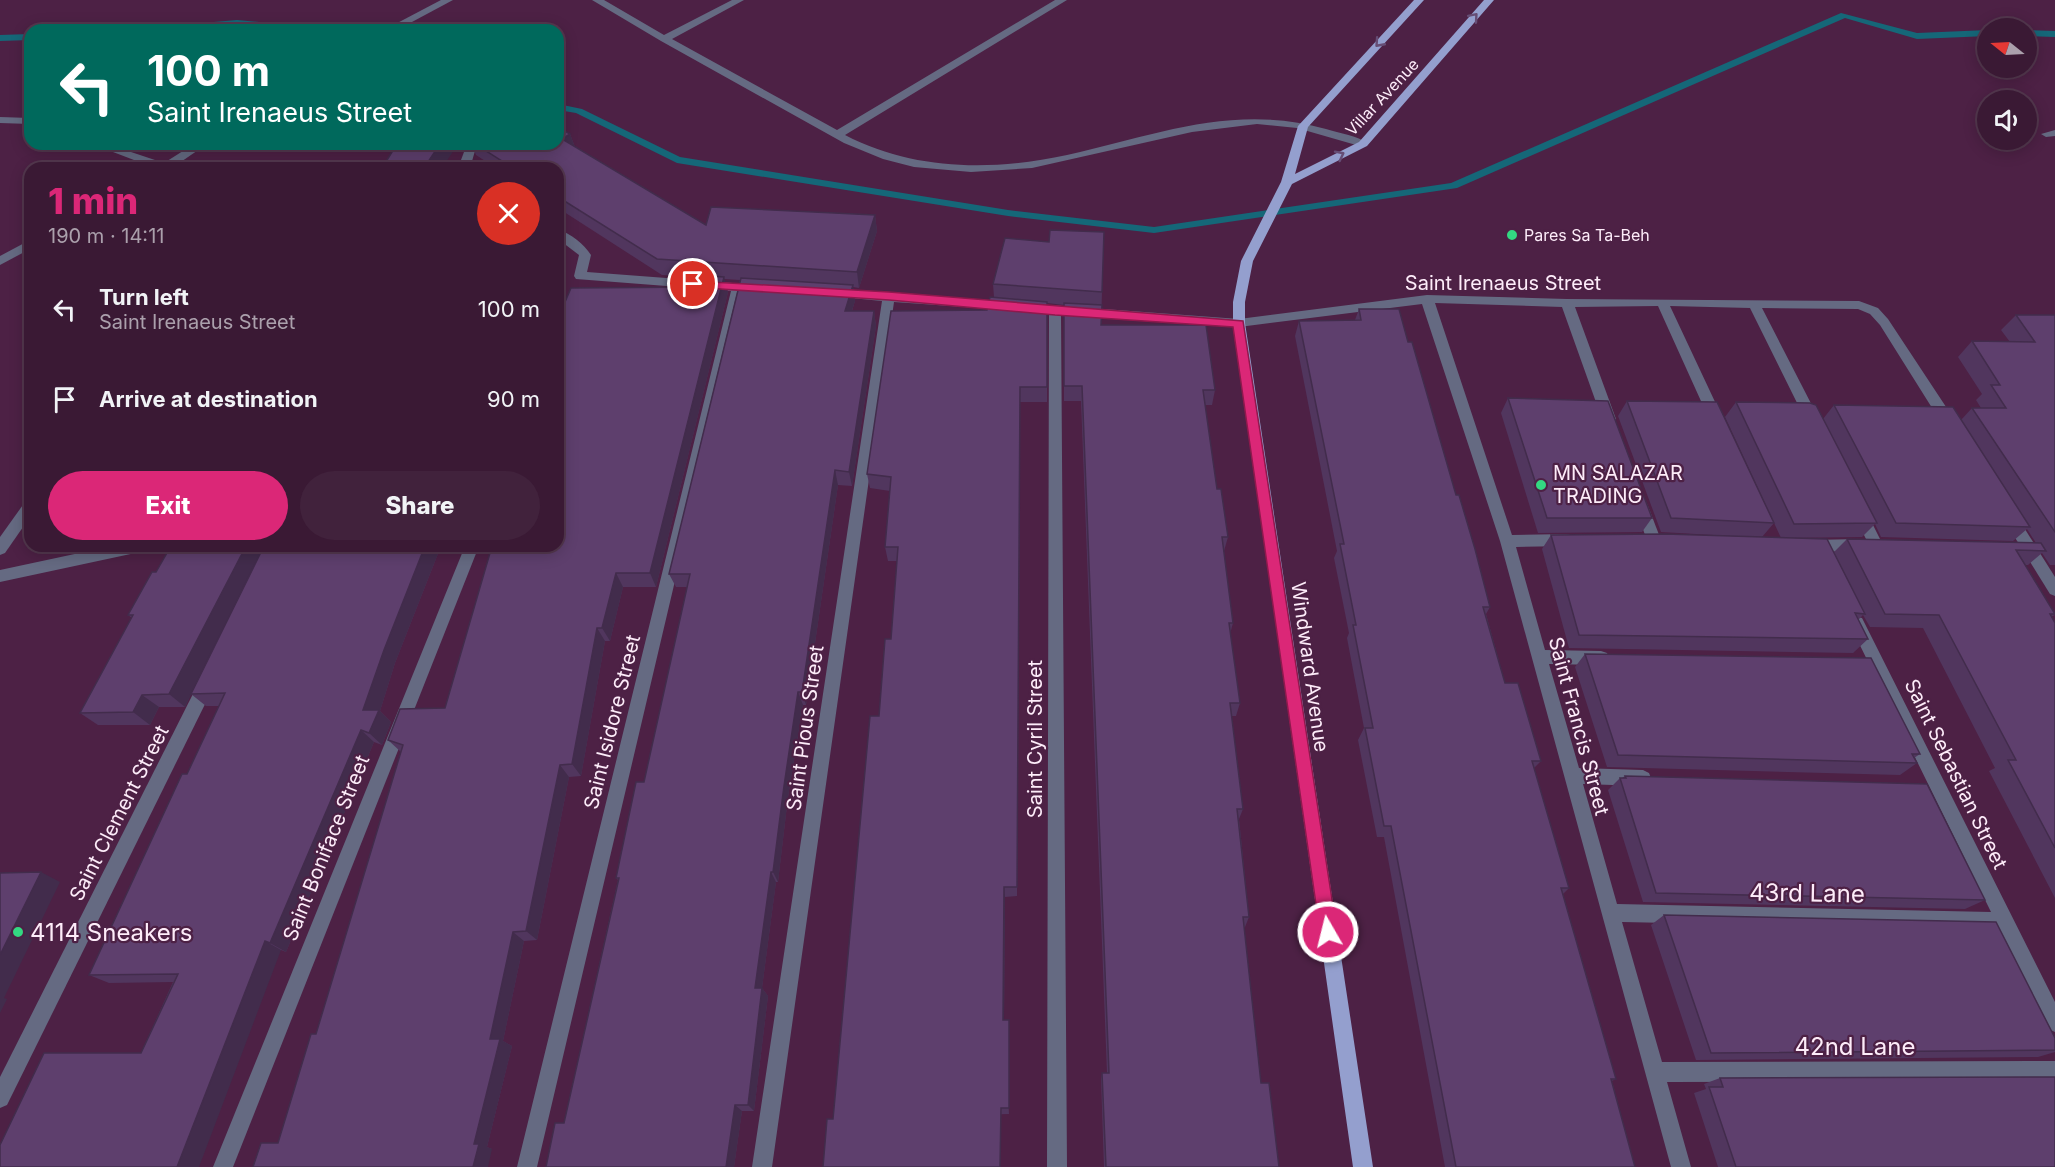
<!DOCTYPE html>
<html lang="en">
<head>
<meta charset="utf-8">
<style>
	body { margin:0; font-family:Inter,sans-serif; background:#41223c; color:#f1f3f6; height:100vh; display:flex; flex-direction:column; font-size:22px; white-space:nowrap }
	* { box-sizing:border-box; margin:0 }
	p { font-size:20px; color:#aba0ac }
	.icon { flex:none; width:33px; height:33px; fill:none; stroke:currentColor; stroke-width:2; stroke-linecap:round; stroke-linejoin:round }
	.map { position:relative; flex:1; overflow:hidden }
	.drawer { position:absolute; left:24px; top:162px; width:540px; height:390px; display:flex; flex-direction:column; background:#3a1934; border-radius:18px; box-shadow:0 3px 15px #0003,0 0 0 2px #54384f }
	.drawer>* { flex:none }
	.guide { position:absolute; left:24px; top:24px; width:540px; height:126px; border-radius:18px; box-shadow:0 3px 15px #0003,0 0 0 2px #54384f; background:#00695c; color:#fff; overflow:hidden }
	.needle { width:39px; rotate:288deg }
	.fabs { position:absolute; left:1977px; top:18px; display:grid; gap:12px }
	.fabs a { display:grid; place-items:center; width:60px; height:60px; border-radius:50%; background:#3a1934; box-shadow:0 3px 15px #0003,0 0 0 2px #54384f; font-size:30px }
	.pin { position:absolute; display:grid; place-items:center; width:51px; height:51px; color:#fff; margin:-26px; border:3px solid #fff; border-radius:50%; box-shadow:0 2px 6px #0007 }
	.me { position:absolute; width:66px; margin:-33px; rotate:352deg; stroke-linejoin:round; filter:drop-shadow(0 0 4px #0008) }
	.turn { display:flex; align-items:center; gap:21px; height:126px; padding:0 24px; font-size:27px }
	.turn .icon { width:78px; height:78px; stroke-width:2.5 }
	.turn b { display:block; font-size:42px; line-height:51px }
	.round { display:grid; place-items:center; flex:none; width:63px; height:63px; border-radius:32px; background:#41223c }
	.head { display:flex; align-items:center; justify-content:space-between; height:102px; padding:0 24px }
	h1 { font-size:36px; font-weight:800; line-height:45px; color:#db2777 }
	.cta { display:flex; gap:12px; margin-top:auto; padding:12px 24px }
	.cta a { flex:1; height:69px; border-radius:36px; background:#db2777; color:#fff; font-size:24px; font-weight:800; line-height:69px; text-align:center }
	.cta a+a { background:#41223c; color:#f1f3f6 }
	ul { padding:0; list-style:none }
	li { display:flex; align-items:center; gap:18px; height:90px; padding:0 24px }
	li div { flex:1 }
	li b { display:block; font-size:22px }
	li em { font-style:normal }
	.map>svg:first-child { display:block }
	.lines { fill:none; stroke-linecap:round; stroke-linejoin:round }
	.stream { fill:#156778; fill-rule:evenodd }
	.minor { fill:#656a82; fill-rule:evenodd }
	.major { fill:#949fce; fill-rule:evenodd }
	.wall { fill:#51365e }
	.shaded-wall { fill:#422c4c }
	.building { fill:#5e3f6d; stroke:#422c4c; stroke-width:1.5 }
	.oneway { stroke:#664d75 }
	.route { fill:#db2777; stroke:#8e194d; stroke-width:1.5 }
	.poi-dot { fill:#33d882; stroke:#4d2145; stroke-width:2 }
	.labels { text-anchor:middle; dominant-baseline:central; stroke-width:4.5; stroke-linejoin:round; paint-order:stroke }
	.far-street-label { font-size:16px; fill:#fdecf9; stroke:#4d2145 }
	.far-poi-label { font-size:16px; fill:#fdecf9; stroke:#4d2145; text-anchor:start }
	.street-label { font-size:20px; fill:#fdecf9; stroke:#4d2145 }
	.poi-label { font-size:20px; fill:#fdecf9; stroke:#4d2145; text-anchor:start }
	.near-street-label { font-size:24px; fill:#fdecf9; stroke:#4d2145 }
	.near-poi-label { font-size:24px; fill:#fdecf9; stroke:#4d2145; text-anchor:start }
</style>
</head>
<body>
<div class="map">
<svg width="2055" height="1167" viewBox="0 0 2055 1167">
	<rect width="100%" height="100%" fill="#4d2145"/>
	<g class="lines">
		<g class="stream">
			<path d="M1841,13L1917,33L1988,30V36L1917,39L1845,18L1457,188L1154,233L1008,216L677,163L576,113L558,110V104L582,109L680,157L1008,210L1154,227L1451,183Z"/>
			<path d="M237,20L270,23L289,30L237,26L151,30L155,27Z"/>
			<path d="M2026,30L2055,31V37L2026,36Z"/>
			<path d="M30,34V40L0,41V35Z"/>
		</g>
		<g class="minor">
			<path d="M441,0H453L397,30H384Z"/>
			<path d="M592,0H604L664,35L732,0H744L672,39L837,130L1055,0H1067L845,135C914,171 993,171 1067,155C1156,135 1234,103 1326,129C1339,133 1359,136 1368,144L1363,147L1297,128L1257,124L1192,132L1032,168L971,172L914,167L883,159L844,143L661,41Z"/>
			<path d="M0,117L30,118V124L0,123Z"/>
			<path d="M2055,130V136L2046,137L2041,134Z"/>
			<path d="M92,144H107L164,163L194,144H207L172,168H155Z"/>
			<path d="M467,144H477L470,168H458Z"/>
			<path d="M558,229C571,234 584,244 591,255L587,272L759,285L765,289L759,293L743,292L537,1167H517L731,291L576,279L574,276L579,255L558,239Z"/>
			<path d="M30,240V249L0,265V256Z"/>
			<path d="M834,289L1239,319L1427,295L1567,299L1859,301L1878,308L1888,319L1954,419L1956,423L1954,427H1944L1880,325L1870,314L1858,309L1762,308L1819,419L1812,424L1805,419L1750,308L1670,306L1724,421L1717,426L1710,421L1658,306L1575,307L1616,419L1609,424L1602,419L1562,307L1435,303L1512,535L1568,534L1573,536L1575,540L1573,544L1568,546L1516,547L1545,650L1601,651L1607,653L1609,658L1607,663L1601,665L1549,664L1579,768L1643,770L1649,773L1651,778L1649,783L1643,786L1583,784L1617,904L1991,912L1849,623L1852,618L1857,617L1862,618L2055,1002V1032L2048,1029L2000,930L1622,922L1662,1062L2055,1061V1081L1667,1082L1691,1167H1671L1500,541L1422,304L1239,327L1061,314L1067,1167H1047L1049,313L894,302L772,1167H752L882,301L830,296L828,293Z"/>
			<path d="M30,500V517L5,553L0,555V537L25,502Z"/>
			<path d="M1641,500L1646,502L1648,506L1661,540L1659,544H1649L1647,540L1634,506L1636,502Z"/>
			<path d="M1860,507L1865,509L1883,545L1881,549H1871L1853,513L1855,509Z"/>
			<path d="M2011,513L2016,515L2055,577V596L2050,594L2006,523L2004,519L2006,515Z"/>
			<path d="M1859,539L1864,541L1866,545L1864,549L1859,551L1811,552L1806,550L1804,546L1806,542L1811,540Z"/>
			<path d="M112,546H147L145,550L140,552L0,582V570Z"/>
			<path d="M465,546H479L233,1167H213Z"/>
			<path d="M207,676L213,678L215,683L213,688L7,1105L0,1108V1077L201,678Z"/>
		</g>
		<path class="major" d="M1414,0H1424L1308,127L1295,174L1359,142L1484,0H1494L1367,146L1292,184L1253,261L1245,302V323L1373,1167H1353L1233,323V302L1241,261L1281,182L1298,126Z"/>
	</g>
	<g class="wall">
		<path d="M570,134L575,147L706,225L875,215L877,231L859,288L853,287L855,301L852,311H874L876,326L852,486L838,485L806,705H803L788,797L778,882H776L762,988L768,996L754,1111H742L734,1167H546L564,1123L618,880L616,878L644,782L687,587H676L669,574L740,280L724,279L728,292L656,587H623L610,641H605L581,776L569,777L537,940L524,941L503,1041L512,1046L487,1147L492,1149L278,1143L316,1034L401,752L388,740L445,708L684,287L681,276L662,275L558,208V168H496L476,155L471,144H558Z"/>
		<path d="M993,284L1102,292L1101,325L1215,390L1212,405H1205L1217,489L1228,537L1224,551L1233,623L1230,634L1240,703L1236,716H1231L1243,809L1239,819L1249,917L1245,927H1244L1261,1083L1279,1167H1104L1101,1079L1102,1073H1107L1081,401H1064V305L1047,303V402H1020L1017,896L1005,897L1004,1020L1009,1114L833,1119L879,716L891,639L897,561H888L885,547L890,491L870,488L867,474L987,310L994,297Z"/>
		<path d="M1359,309L1408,342L1456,495L1490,607L1486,614L1505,683L1541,761L1534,768L1569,888L1563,894L1616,1079L1612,1081L1635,1167H1445L1384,837H1377L1358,740L1364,728L1347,638L1349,633L1334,558L1337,551L1295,336L1299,321L1355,320Z"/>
		<path d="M2016,315H2055V565H2050L2042,553L2028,565H2025L2055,615L2051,617L2055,623V898L1989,771L1995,768L1923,628L1870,627L1863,615L1858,620L1868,639L1853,653L1569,648L1542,549L1551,535L1748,537L1661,532L1618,416L1627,401L1774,523L1762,537L1834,552L1847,539L2036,543L2027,529L2013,541L1881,537L1875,524L1862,537L1781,538L1725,417L1736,402L1823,419L1834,405L1961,420L1972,408H1981L1976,400L1982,394L1958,357L1972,341L2010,342L2001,330Z"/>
		<path d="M1508,398L1652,518L1642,532L1538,533L1501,413Z"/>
		<path d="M171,546H441L395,663L380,711L391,722L382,745L374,742L286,952L281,950L141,1053L173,982L109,983L89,975L187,774L219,706H206L191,694L185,707H159L150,725H98L80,713L132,618L128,615L156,572Z"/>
		<path d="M1585,654L1920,754L1914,758L1917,763L1900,775L1607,767L1575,667Z"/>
		<path d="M1625,776L1985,900L1965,909L1643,902L1608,790L1620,778H1622Z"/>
		<path d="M1664,915L2055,1050V1052L2038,1057L1696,1060L1651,925Z"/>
		<path d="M1720,1078L2055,1167H1718L1694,1093L1706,1089L1704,1084Z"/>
	</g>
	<g class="shaded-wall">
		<path d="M570,134L576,150L562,139Z"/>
		<path d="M440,144H458L442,168H424Z"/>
		<path d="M875,215L877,231L859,288L857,272Z"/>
		<path d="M724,277L728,292L656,587L650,573Z"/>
		<path d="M853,285L855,301L847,326L845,311Z"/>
		<path d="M558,297L561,303L558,309Z"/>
		<path d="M874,311L876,326L852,486L849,472Z"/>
		<path d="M835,470L838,485L806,705L802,692Z"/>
		<path d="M246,546H266L185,707L169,694Z"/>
		<path d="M425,546H441L395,663L380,711L391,722L382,745L369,733L363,710L384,650Z"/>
		<path d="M616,573L623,587L610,641L602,628Z"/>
		<path d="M597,628L605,641L581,776L572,764Z"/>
		<path d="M798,692L803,705L788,797L778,882L773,872L784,786Z"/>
		<path d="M142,695L159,707L150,725L133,712Z"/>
		<path d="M361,730L374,742L286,952L270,943Z"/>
		<path d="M560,765L569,777L537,940L526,931Z"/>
		<path d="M41,872L60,882L4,998L7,999L0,1013V955Z"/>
		<path d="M771,872L776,882L762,988L768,996L754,1111L748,1105L755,988Z"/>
		<path d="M1004,887L1005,897L1004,1027L1003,1020Z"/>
		<path d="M513,932L524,941L503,1041L512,1046L487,1147L492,1149L488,1167H473L474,1144L490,1039Z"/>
		<path d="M265,941L281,950L199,1167H177Z"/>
		<path d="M735,1105L742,1111L734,1167H726Z"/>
	</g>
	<g class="building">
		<path d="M558,127L570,134L562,139L706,225L711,207L875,215L857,272L657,259L558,197V168H513L475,144H558Z"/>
		<path d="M397,144H440L424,168H382Z"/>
		<path d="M1050,230L1104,232L1102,292L993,284L1005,238L1049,242Z"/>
		<path d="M680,274L724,277L650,573H616L602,628H597L572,764L560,765L526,931L513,932L490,1039H500L474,1144H479L473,1167H253L261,1143H278L311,1034H316L403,745L388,740L400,709L445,708L492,546H558V316H559L571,288L702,287Z"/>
		<path d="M741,278L853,285L845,311H874L849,472L835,470L802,692H798L784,786L773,872H771L755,988H762L748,1105H735L726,1167H546L555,1123H564L619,878H616L636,782H644L690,574H669Z"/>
		<path d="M990,297L1047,302V387H1020L1017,887H1004L1003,1020H1009V1108H1001L1000,1167H823L827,1119H833L870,716H879L885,639H891L898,547H885L891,477L867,474L891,311L987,310Z"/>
		<path d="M1064,303L1102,305L1101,325H1206L1215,390H1203L1217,489H1221L1228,537H1222L1233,623H1229L1240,703H1230L1243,809H1237L1249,917H1243L1261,1083H1269L1279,1167H1106L1102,1073H1109L1082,386H1064Z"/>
		<path d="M1359,309H1399L1408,342H1412L1456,495H1459L1475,549L1490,607H1483L1505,683H1518L1541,761H1532L1569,888H1561L1616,1079H1611L1635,1167H1456L1391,826H1384L1365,728H1373L1353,625H1356L1340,544H1344L1299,321L1361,320Z"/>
		<path d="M2016,315H2055V532L1972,408H2006L1991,385H2000L1972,341L2035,342Z"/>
		<path d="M1508,398L1608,401L1652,518H1547Z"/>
		<path d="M1627,401L1717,402L1774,523L1671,518Z"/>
		<path d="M1736,402L1810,403L1816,405L1877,523L1794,524Z"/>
		<path d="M1834,405L1953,407L2030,527L1896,523Z"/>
		<path d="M1665,534L1827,539L1865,614L1855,613L1868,639L1579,635L1551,535Z"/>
		<path d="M1847,539L2041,543L2046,551L2016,550L2055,614H2050L2055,623V848L2008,760H2016L1939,615L1885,614Z"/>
		<path d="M171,546H246L169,694L142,695L133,712L80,713L133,615H128L152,572H156Z"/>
		<path d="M264,546H425L384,650L363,710H379L369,733L361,730L270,943L265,941L177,1167H0V1145L44,1053H141L178,974L89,975L182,774H187L225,693L191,694Z"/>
		<path d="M1585,654L1871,658L1920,754H1912L1917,763L1618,755Z"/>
		<path d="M1625,776L1927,784L1985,900L1656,893L1620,778H1626Z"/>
		<path d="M41,872L0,955V873Z"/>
		<path d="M1664,915L1996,922L2055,1038V1050L1711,1053Z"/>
		<path d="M2055,1077V1167H1736L1709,1087H1723L1720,1078Z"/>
	</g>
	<defs><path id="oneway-chevron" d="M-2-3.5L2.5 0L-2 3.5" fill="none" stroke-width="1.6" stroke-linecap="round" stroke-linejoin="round" transform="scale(1.5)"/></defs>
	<g class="oneway">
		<use href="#oneway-chevron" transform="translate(1474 17) rotate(-49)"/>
		<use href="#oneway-chevron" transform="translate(1379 43) rotate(132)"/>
		<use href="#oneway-chevron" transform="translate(1340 155) rotate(-27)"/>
	</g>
	<path class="route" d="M693,281L889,292L1243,321L1337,932L1334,938L1328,941L1323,938L1320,932L1233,327L1055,315L889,300L689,287V282Z"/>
	<g class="poi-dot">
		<circle cx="1512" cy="235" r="6"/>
		<circle cx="1541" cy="485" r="6"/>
		<circle cx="18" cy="932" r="6"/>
	</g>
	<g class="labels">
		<g class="far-street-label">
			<text transform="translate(1382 97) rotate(-47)">Villar Avenue</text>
		</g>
		<g class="far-poi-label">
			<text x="1524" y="235">Pares Sa Ta-Beh</text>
		</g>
		<g class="street-label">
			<text x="1503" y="283">Saint Irenaeus Street</text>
			<text transform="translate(1310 667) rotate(82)">Windward Avenue</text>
			<text transform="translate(612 722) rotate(-76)">Saint Isidore Street</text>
			<text transform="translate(1579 726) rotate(75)">Saint Francis Street</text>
			<text transform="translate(805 728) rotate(-82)">Saint Pious Street</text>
			<text transform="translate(1035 739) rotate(-90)">Saint Cyril Street</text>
			<text transform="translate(1956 774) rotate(64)">Saint Sebastian Street</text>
			<text transform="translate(119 813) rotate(-63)">Saint Clement Street</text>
			<text transform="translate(326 848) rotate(-68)">Saint Boniface Street</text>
		</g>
		<g class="poi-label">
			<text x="1553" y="473">MN SALAZAR<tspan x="1553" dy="23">TRADING</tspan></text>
		</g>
		<g class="near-street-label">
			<text transform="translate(1807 893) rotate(1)">43rd Lane</text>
			<text x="1855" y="1046">42nd Lane</text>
		</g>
		<g class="near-poi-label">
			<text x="30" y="932">4114 Sneakers</text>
		</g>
	</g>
</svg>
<div class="fabs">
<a><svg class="needle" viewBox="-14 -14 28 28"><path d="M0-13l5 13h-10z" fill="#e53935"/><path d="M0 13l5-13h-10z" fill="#aba0ac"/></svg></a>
<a><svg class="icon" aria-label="sound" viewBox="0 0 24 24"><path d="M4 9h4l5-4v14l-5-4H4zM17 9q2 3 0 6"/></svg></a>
</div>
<div class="pin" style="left:693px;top:284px;background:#d93025"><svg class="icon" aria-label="arrive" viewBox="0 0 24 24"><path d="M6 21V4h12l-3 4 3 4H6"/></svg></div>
<svg class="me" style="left:1328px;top:932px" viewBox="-20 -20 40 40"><circle r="17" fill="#db2777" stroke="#fff" stroke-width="3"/><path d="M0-11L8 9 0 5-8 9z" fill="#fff"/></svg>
<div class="guide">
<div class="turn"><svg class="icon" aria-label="left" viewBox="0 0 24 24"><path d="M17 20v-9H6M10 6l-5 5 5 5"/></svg><div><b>100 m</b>Saint Irenaeus Street</div></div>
</div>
<section class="drawer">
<div class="head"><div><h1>1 min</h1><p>190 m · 14:11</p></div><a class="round" style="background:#d93025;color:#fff"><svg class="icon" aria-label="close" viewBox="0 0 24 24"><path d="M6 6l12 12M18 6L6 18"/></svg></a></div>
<ul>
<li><svg class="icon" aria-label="left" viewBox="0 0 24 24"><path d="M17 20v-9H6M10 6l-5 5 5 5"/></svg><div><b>Turn left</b><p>Saint Irenaeus Street</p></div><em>100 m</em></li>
<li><svg class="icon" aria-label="arrive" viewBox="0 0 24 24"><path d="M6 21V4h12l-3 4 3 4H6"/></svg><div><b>Arrive at destination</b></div><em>90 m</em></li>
</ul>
<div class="cta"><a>Exit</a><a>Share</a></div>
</section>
</div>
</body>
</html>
